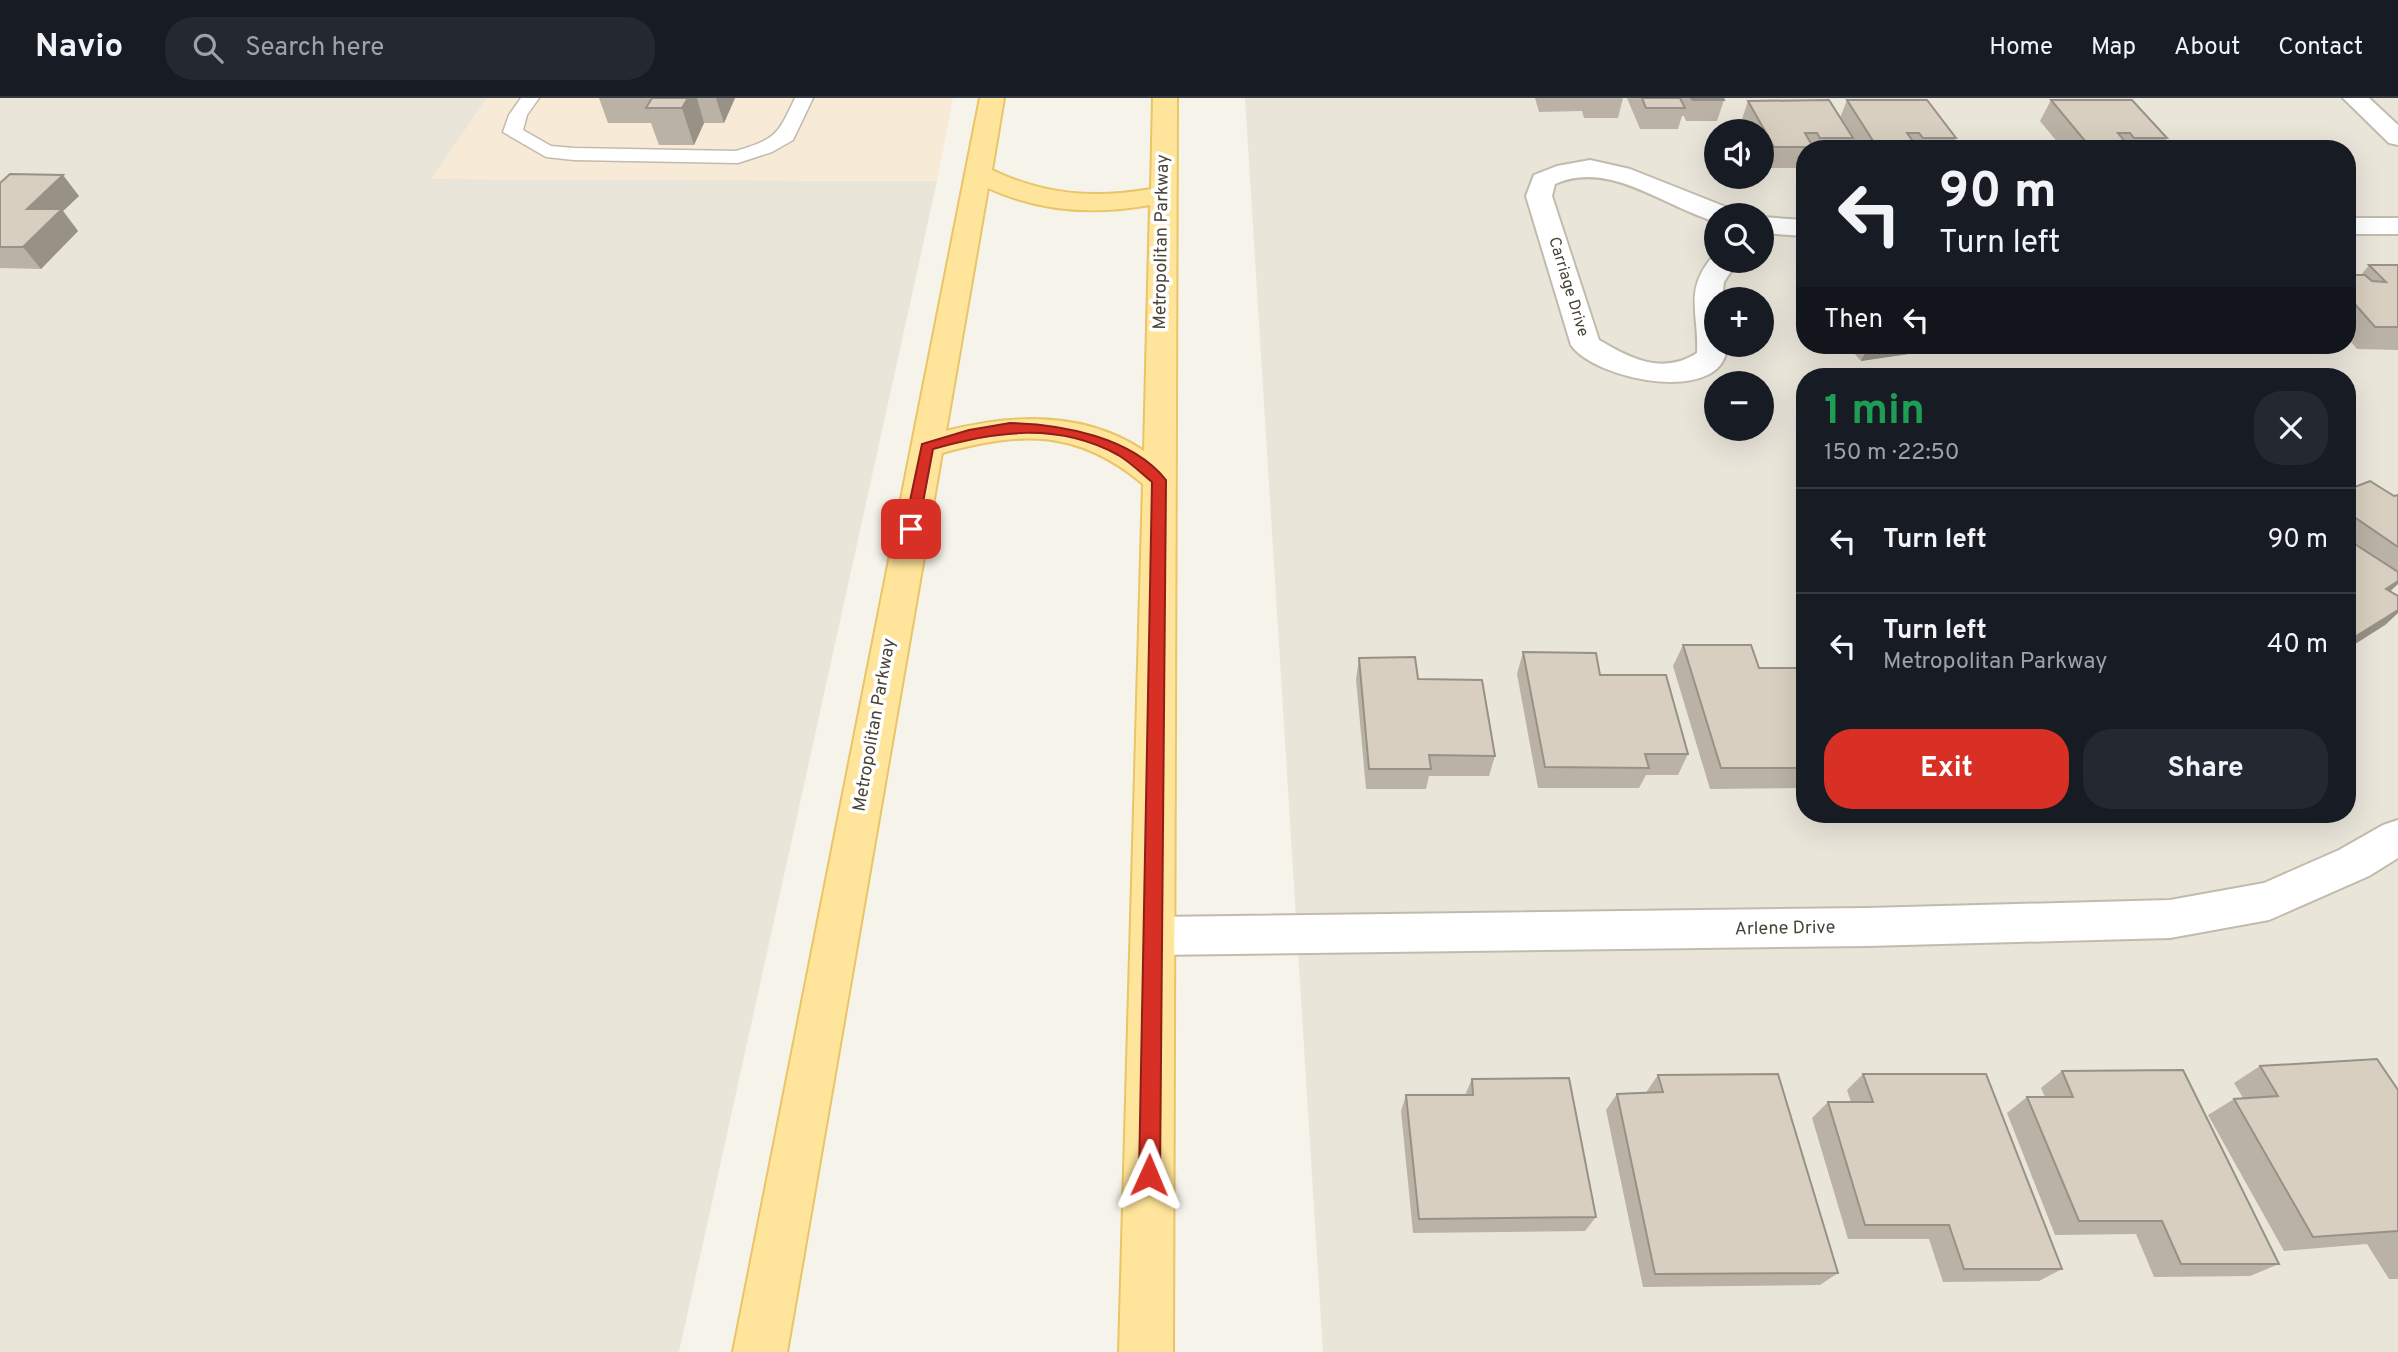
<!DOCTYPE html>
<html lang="en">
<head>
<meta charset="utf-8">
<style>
	body { margin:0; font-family:Overpass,sans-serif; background:#242831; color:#f1f3f6; height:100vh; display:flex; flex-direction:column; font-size:26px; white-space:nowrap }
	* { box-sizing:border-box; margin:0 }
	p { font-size:23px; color:#9ea1a6 }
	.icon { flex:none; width:38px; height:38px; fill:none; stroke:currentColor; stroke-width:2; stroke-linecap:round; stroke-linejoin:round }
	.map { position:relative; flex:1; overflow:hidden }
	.sheet { position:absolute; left:1796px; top:270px; width:560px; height:455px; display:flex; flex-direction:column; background:#171b24; border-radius:28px; box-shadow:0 7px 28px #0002 }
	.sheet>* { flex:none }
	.top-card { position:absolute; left:1796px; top:42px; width:560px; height:214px; border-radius:28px; box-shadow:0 7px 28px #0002; background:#171b24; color:#f1f3f6; overflow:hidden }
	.buttons { position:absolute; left:1704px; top:21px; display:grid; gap:14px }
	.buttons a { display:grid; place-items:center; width:70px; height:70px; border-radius:50%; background:#171b24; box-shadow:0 7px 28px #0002; font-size:35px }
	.pin { position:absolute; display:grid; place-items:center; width:60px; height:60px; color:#fff; margin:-30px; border-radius:14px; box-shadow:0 4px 10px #0006 }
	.me { position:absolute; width:77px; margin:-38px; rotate:1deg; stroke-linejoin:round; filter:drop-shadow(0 0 5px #0008) }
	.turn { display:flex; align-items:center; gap:24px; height:147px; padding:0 28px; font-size:32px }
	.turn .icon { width:91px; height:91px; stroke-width:2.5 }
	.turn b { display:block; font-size:49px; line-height:60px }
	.then { display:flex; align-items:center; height:66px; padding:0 28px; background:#0003; gap:14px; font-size:26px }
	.round { display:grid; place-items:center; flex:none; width:74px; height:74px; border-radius:28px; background:#242831 }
	.head { display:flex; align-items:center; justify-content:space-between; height:119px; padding:0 28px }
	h1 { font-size:42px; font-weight:700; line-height:52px; color:#1e9e55 }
	.action { display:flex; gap:14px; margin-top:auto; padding:14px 28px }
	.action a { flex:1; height:80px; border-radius:28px; background:#d93025; color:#fff; font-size:28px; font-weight:700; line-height:80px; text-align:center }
	.action a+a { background:#242831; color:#f1f3f6 }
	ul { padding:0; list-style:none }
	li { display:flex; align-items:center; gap:21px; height:105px; padding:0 28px; border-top:2px solid #363941 }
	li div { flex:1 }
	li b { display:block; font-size:26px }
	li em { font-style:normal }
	header { display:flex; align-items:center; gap:42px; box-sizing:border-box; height:98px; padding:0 35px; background:#171b24; border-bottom:2px solid #363941 }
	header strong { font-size:33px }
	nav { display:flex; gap:38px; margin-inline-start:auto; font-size:24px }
	.search { width:490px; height:63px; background:#242831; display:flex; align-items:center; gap:18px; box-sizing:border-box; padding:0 24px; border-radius:28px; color:#9ea1a6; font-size:26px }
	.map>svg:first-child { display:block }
	.residential { fill:#eae5d9; fill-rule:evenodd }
	.commercial { fill:#f7ead6 }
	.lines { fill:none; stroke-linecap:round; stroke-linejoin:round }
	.lane-casing { stroke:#c2bbad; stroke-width:3 }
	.street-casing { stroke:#c2bbad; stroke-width:4 }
	.primary-casing { stroke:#e8c566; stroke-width:4 }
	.lane { fill:#fff; fill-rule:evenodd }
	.street { fill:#fff; fill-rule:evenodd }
	.primary { fill:#ffe59b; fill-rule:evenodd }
	.wall { fill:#bab2a5 }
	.shaded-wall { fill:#979186 }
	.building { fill:#d8cfc0; stroke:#979186; stroke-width:2 }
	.route { fill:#d93025; stroke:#8d1f18; stroke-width:2 }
	.labels { text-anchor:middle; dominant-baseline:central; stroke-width:7; stroke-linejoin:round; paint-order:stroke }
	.far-street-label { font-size:16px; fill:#4a4438; stroke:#fff }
	.street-label { font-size:18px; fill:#4a4438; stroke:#fff }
</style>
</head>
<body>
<header>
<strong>Navio</strong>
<div class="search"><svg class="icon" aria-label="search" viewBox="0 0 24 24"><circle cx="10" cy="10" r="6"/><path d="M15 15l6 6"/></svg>Search here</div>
<nav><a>Home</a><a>Map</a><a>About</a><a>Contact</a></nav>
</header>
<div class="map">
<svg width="2398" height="1254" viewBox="0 0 2398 1254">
	<rect width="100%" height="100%" fill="#f6f3eb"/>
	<g class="residential">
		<path d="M0,0H487L432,81L937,83L679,1254H0Z"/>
		<path d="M1245,0H2398V1254H1323ZM1717,33H1762V79H1717ZM1804,51H2347V247H1804ZM1717,117H1762V163H1717ZM1717,201H1762V247H1717ZM1804,278H2347V716H1804ZM1717,285H1762V331H1717Z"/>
	</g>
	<path class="commercial" d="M487,0H953L937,83L431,81Z"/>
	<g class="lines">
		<defs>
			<path id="lane" d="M521,0H539L527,17L523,32L551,48L574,50L736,53C777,40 777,38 795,0H813L793,42L772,54L738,65L574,62L546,59L503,34L509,17Z"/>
			<g id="street">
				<path d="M2343,0H2369L2398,27V47L2389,45Z"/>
				<path d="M1590,62L1630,71L1731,111L1735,117H1717V124L1713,123C1662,107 1608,62 1555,86L1552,98L1599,242C1631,261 1663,277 1697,255C1699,214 1683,192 1714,157L1717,156V163H1738L1724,184L1722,201H1717V247H1727C1726,308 1596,283 1571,247L1526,98L1534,77L1557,68Z"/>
				<path d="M1762,119L1804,122V138L1762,135Z"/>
				<rect x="2347" y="120" width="51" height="16"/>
				<path d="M2398,722V760L2369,778L2269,822L2170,840L1867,848L1154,857L1139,852L1132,838L1139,824L1154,819L1867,810L2170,802L2264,785L2339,752L2383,727Z"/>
			</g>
			<path id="primary" d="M980,0H1004L992,72C1044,97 1094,101 1151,91L1153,0H1177L1173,1254H1119L1143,386C1077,331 1022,333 942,355L787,1254H733ZM988,90C1040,114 1095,117 1150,107L1144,353C1085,313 1012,316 946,333Z"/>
		</defs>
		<use href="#lane" class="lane-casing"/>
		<use href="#street" class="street-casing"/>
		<use href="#primary" class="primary-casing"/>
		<use href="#lane" class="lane"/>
		<use href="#street" class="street"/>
		<use href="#primary" class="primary"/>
	</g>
	<g class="wall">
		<path d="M599,0H735L724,25H704L694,47H659L651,25H608Z"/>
		<path d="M1535,0H1623L1618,20H1584L1582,13L1539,14Z"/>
		<path d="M1627,0H1723L1724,2L1717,23H1686L1684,18H1682L1678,31H1640Z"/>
		<path d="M1847,2L1956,40L1950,51H1856L1852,44L1849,51H1804V70H1766L1762,63V33H1746L1741,24L1748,3L1840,20Z"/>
		<path d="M2051,2L2167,40L2160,51H2063L2040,23Z"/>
		<path d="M0,85L79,98L63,113L78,133L41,171L0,170Z"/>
		<path d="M2369,167H2398V252L2357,251L2347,239V177H2361Z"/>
		<path d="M1847,247H1951L1949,250L1861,263Z"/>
		<path d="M1984,247H2090L2086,253L1987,252Z"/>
		<path d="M2110,247H2217L2212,253L2114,252Z"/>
		<path d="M2229,247H2339L2333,255L2234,254Z"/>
		<path d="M2347,392L2394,398L2398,397V486L2390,493L2398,498V515L2385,527L2347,551Z"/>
		<path d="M1683,547L1759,570H1804V690L1710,691L1673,568Z"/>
		<path d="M1523,554L1600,577L1688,656L1678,677H1646L1639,690H1538L1517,576Z"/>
		<path d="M1359,560L1418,581L1495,658L1489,678H1429L1426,691H1366L1356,581Z"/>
		<path d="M2260,968L2398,992V1181H2389L2367,1146L2284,1153L2208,1017L2234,1001L2243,1000L2234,985Z"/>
		<path d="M2062,973L2279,1166L2250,1178L2154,1179L2136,1136L2055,1137L2007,1015L2027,999H2045L2041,990Z"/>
		<path d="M1863,976L2062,1171L2039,1183L1943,1184L1929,1141H1848L1812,1020L1828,1004H1851L1847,992Z"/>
		<path d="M1658,977L1838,1175L1820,1187L1643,1189L1606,1012L1617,996L1647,995V993Z"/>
		<path d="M1472,981L1596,1119L1585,1133L1413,1135L1401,1013L1406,997H1465Z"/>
	</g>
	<g class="shaded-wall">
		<path d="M688,0H697L704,25L694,47L682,10Z"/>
		<path d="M716,0H735L724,25Z"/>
		<path d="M63,77L79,98L63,113L78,133L41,171L23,149L27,111Z"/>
		<path d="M1869,247H1951L1949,250L1861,263Z"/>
		<path d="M2398,483V486L2383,500L2386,491Z"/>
		<path d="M2398,512V515L2385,527L2347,551V546L2353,540Z"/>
	</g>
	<g class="building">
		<path d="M652,0H688L682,10H646Z"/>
		<path d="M1642,0H1680L1685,10H1646Z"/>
		<path d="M1691,0H1723L1724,2H1693Z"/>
		<path d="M1829,2L1853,40H1820L1817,35H1805L1813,49H1774L1748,3Z"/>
		<path d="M1847,2H1927L1956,40H1923L1919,35H1907L1917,49H1877Z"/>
		<path d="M2051,2H2132L2167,40H2134L2130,35H2118L2129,49H2090Z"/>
		<path d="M10,76L63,77L27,111H62L23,149H0V85Z"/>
		<path d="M2369,167H2398V229H2375L2347,197V177H2365L2372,183L2386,184Z"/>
		<path d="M2370,383L2394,398L2398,397V449L2347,414V392Z"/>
		<path d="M2347,441L2398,474V483L2386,491L2398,498V512L2353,540L2347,536Z"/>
		<path d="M1683,547H1751L1759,570H1804V670H1721Z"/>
		<path d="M1523,554L1596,555L1600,577H1666L1688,656H1645L1649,670L1545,669Z"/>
		<path d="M1415,559L1418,581L1482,582L1495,658L1429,657L1431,671H1369L1359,560Z"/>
		<path d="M2377,961L2398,992V1133L2313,1139L2234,1001L2278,998L2260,968Z"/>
		<path d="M2183,972L2279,1166H2181L2162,1123H2079L2027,999H2073L2062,973Z"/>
		<path d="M1778,976L1838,1175L1655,1176L1617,996L1663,994L1658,977Z"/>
		<path d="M1863,976H1986L2062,1171H1964L1949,1127H1865L1828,1004H1873Z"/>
		<path d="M1569,980L1596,1119L1419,1121L1406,997H1473L1472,981Z"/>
	</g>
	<path class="route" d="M1010,325C1061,326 1132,339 1166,382L1160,1077L1157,1084L1149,1087L1142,1084L1139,1077L1152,384C1141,375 1130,364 1118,357C1058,324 995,333 933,351L918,431L911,436L906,434L904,431L922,346L969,332Z"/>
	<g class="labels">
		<g class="far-street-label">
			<text transform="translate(1568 189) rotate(73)">Carriage Drive</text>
		</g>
		<g class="street-label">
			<text transform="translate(1162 144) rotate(-89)">Metropolitan Parkway</text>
			<text transform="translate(875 627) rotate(-80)">Metropolitan Parkway</text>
			<text transform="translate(1785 831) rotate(-1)">Arlene Drive</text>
		</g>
	</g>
</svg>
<div class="buttons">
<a><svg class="icon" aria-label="sound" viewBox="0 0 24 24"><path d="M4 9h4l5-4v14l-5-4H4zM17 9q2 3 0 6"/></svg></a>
<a><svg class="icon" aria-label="search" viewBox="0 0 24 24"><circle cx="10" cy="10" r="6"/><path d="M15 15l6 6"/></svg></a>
<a>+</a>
<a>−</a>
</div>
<div class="pin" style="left:911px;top:431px;background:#d93025"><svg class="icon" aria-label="arrive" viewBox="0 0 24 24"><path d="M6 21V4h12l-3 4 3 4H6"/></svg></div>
<svg class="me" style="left:1149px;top:1077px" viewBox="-20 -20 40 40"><path d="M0-17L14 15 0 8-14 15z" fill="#d93025" stroke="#fff" stroke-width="4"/></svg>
<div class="top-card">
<div class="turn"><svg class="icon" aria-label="left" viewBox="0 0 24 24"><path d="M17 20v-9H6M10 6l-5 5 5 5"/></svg><div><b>90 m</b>Turn left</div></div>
<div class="then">Then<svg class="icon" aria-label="left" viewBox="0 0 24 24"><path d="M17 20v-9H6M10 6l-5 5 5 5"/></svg></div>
</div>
<section class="sheet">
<div class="head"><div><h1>1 min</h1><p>150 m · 22:50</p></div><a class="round"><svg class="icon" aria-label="close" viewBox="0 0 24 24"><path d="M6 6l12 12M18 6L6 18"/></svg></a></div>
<ul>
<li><svg class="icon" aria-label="left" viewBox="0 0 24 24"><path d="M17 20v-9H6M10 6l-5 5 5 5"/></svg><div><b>Turn left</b></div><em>90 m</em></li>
<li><svg class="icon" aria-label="left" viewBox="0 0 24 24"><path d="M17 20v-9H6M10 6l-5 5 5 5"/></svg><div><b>Turn left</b><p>Metropolitan Parkway</p></div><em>40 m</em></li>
</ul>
<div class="action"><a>Exit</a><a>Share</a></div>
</section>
</div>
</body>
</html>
